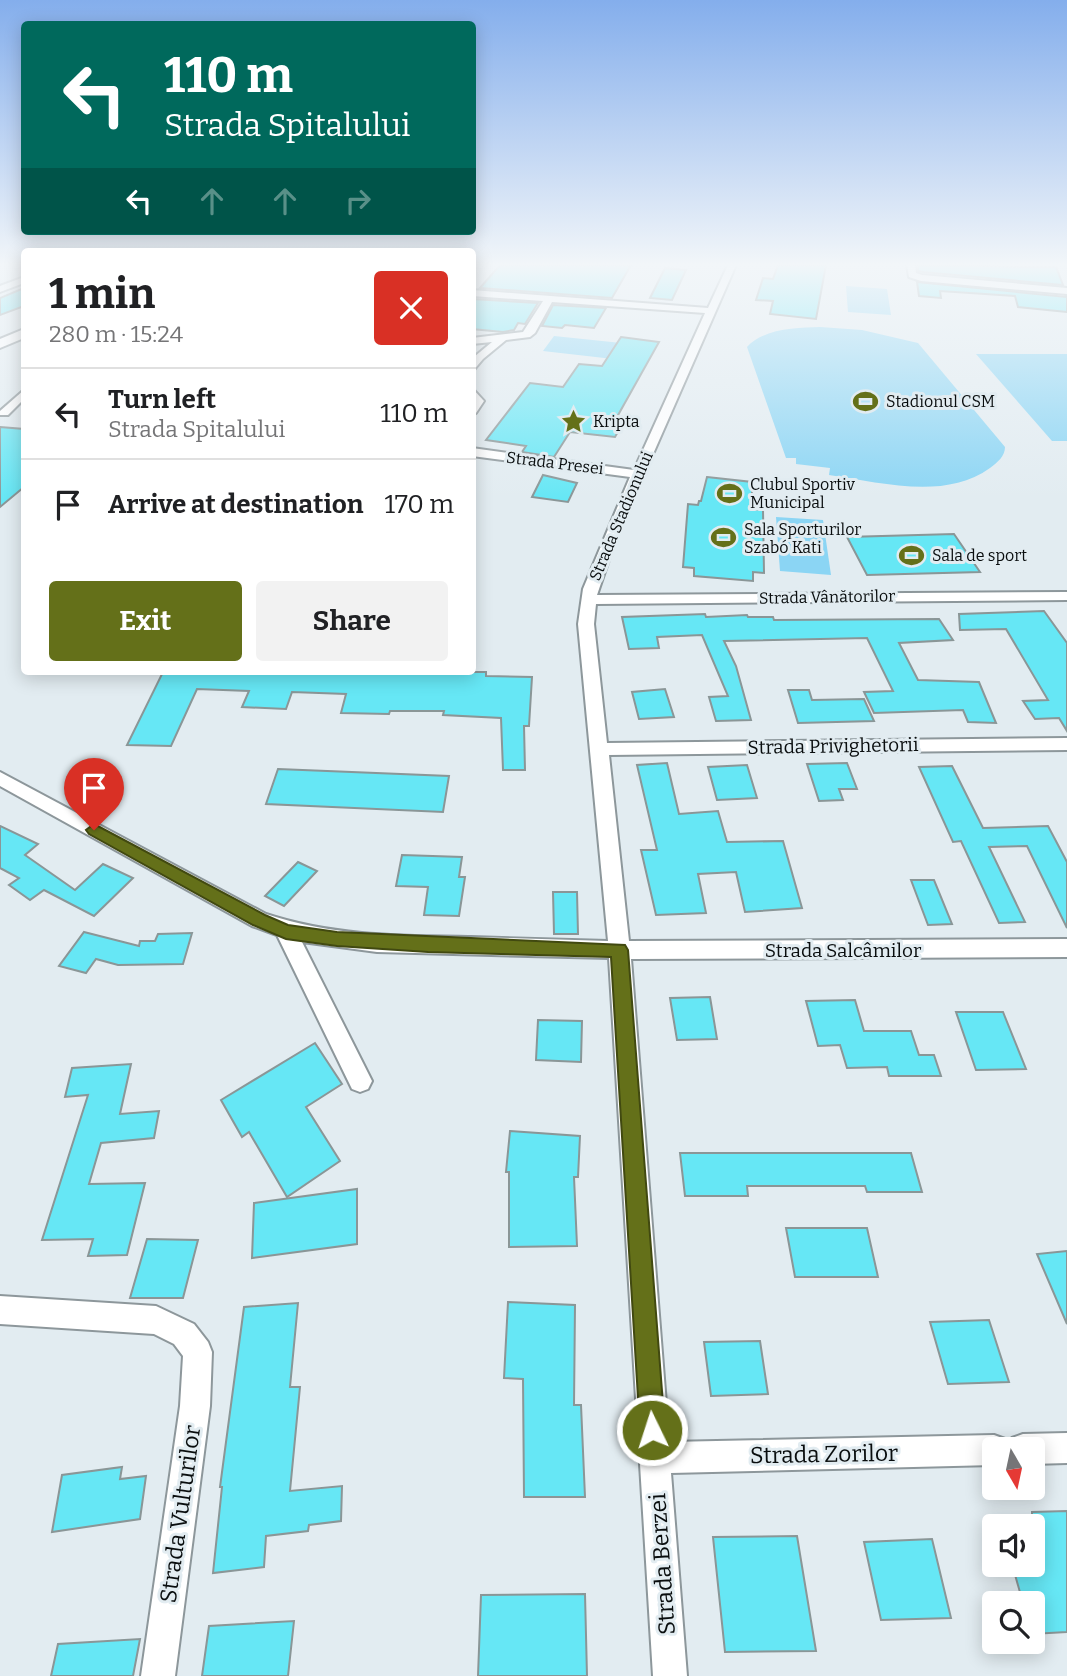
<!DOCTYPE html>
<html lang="en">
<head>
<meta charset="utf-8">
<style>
	body { margin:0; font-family:Bitter,serif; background:#f2f2f2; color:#202124; height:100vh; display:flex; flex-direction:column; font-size:26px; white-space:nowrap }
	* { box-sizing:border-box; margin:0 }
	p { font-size:23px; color:#757577 }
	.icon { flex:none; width:38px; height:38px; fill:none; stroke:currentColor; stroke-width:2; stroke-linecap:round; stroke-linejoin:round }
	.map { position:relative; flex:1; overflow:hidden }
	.sheet { position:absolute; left:21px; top:248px; width:455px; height:427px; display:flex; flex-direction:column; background:#fff; border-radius:7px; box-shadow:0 4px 18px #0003 }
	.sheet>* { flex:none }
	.hud { position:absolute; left:21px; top:21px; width:455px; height:214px; border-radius:7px; box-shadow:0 4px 18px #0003; background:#00695c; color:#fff; overflow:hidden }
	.needle { width:46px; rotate:171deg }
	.tools { position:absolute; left:982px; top:1437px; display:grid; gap:14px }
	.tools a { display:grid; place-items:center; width:63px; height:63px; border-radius:7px; background:#fff; box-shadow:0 4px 18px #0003; font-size:35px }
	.pin { position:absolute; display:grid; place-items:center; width:60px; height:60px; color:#fff; margin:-72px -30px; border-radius:50% 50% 50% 0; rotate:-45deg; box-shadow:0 0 7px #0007 }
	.pin .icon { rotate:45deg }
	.me { position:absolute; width:77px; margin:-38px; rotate:356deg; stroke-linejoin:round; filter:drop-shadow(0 0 5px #0008) }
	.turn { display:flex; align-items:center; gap:24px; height:147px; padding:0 28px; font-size:32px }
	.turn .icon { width:91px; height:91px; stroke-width:2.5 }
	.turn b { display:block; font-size:49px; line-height:60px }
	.lanes { display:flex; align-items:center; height:66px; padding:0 28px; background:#0003; justify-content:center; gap:35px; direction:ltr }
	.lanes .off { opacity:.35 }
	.round { display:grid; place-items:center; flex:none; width:74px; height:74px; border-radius:7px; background:#f2f2f2 }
	.summary { display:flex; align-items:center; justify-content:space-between; height:119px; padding:0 28px }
	h1 { font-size:42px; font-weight:700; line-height:52px }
	.primary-button { display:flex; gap:14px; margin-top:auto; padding:14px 28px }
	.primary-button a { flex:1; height:80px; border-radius:7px; background:#647019; color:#fff; font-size:28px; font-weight:700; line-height:80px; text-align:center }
	.primary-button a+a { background:#f2f2f2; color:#202124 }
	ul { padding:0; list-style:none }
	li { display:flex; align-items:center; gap:21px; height:91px; padding:0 28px; border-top:2px solid #e0e0e0 }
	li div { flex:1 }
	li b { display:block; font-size:26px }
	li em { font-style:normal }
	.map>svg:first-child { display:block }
	.green { fill:#8bd5f4 }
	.building { fill:#66e7f5; stroke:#8a9697; stroke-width:2 }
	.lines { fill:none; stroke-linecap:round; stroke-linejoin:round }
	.minor-casing { stroke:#8d979b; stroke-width:4 }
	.tertiary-casing { stroke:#8d979b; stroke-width:4 }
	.minor { fill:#fff; fill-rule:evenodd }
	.tertiary { fill:#fff; fill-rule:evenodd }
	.route { fill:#647019; stroke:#414910; stroke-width:2 }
	.labels { text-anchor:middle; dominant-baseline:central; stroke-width:6; stroke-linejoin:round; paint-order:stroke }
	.far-poi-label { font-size:16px; fill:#090d0e; stroke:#e2ecf1; text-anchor:start }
	.far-street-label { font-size:16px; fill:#090d0e; stroke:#e2ecf1 }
	.street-label { font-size:19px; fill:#090d0e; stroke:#e2ecf1 }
	.near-street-label { font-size:23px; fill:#090d0e; stroke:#e2ecf1 }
</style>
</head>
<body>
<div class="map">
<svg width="1067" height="1676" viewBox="0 0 1067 1676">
	<rect width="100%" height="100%" fill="#e2ecf1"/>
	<g class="green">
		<path d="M846,286L887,289L891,315L848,312Z"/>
		<path d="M820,327L862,330L918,343L1005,447C1005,456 998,462 990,468C944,501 880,482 829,475L830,468L796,464V458H786L747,347C764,328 797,328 820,327Z"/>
		<path d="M554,336L631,344L622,360L543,351Z"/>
		<path d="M976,354H1067V441H1052Z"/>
		<path d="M776,517L823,520L831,575L780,571Z"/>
	</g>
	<g class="building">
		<path d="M500,265H631L612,298L480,288Z"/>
		<path d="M778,265H826L816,319L770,314L773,301L756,300L763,278L773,279Z"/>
		<path d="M918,265L1056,267L1063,285L923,272L918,271Z"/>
		<path d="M665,268L686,270L672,300L650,298Z"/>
		<path d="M917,282L1067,297V312L1018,307L1015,296L940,291L941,298L919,296Z"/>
		<path d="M24,288V306L0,315V298Z"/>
		<path d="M472,299L538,303L525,324L518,323L514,330L503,332L472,329Z"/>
		<path d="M553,305L606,308L594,328L565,325L562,328L542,326Z"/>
		<path d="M621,337L659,342L617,417L626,418L615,437L570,432L554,457L522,452L526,446L486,440L530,383L563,387L579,364L602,366Z"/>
		<path d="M0,427L24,429V487L0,507Z"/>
		<path d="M543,475L577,483L568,502L532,497Z"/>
		<path d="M707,477L752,482V509L763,510L764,573L753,572V581L694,576V568L683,567L688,504L698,505L699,501H701Z"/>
		<path d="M954,534L980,572L867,575L847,537Z"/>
		<path d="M1044,611L1067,643V731L1059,718L1035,719L1023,701L1048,700L1006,629L960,630L959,614Z"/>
		<path d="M705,614L706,617L747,615L748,617H773L774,620L939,619L953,640L899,643L918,680L979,682L996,723L968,722L963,710L874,713L864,692L893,691L867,638L724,641L736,666L751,720L716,721L709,697L728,696L702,635L657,637L659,648L629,649L622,617Z"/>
		<path d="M163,672H486V676L532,677L529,726H524L525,770H503L501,718L443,715L444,711H390L389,714L341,713L346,694L292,692L286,709L242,707L249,691L197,689L171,746L127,745Z"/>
		<path d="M665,689L674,717L639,719L632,692Z"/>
		<path d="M788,690H809L812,700L864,699L874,721L798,723Z"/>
		<path d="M667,763L679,814L718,811L727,842L783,841L802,908L745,912L736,872L698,874L706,913L656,915L641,850H657L637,765Z"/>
		<path d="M847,763L857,789H839L843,800L819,801L807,764Z"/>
		<path d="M747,765L757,798L717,800L708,767Z"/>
		<path d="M952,766L983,828L1048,826L1067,862V928L1027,846L989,847L1025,922L999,923L961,841L953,842L919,767Z"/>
		<path d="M278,769L449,776L443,812L266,804Z"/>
		<path d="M0,826L38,844L25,855L75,890L103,864L133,878L94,916L44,890L30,900L9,885L19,878L0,868Z"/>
		<path d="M402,855L462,857L459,877H465L459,916L424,915L428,887L396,886Z"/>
		<path d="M298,862L317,871L284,906L265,896Z"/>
		<path d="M911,880H934L952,924L928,925Z"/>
		<path d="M553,892H577L578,934H554Z"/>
		<path d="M84,932L139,946L140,941H155L158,934L192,933L183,964L118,965L96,959L86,973L59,966Z"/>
		<path d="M710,997L717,1039L677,1040L670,998Z"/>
		<path d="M855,1000L864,1031H911L919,1055H934L941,1076H889L887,1067L847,1068L840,1045L818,1046L806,1001Z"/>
		<path d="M956,1012H1003L1026,1069L976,1070Z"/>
		<path d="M538,1020L582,1021L581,1062L536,1060Z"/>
		<path d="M315,1043L342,1084L306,1107L340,1161L287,1197L249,1132L242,1137L221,1100Z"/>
		<path d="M131,1064L120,1114L159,1111L154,1138L101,1143L89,1184L145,1183L127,1255L88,1256L93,1239L42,1240L88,1095L65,1097L72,1068Z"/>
		<path d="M510,1131L580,1136L578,1177H574L577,1246L509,1247V1172H506Z"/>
		<path d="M680,1153H911L922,1192H867L865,1186H747L748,1196H685Z"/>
		<path d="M357,1189V1244L252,1258L254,1203Z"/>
		<path d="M786,1228H867L878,1277H795Z"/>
		<path d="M147,1239L198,1240L183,1298H130Z"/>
		<path d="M1067,1251V1324L1037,1254Z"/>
		<path d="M508,1302L575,1305L574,1405H581L585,1497H524L523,1379L504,1378Z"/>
		<path d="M298,1303L290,1387H300L290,1491L342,1486L341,1521L309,1525L308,1531L266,1536L264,1567L213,1573L222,1487H220L244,1307Z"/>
		<path d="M989,1320L1009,1382L948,1384L930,1322Z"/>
		<path d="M760,1341L768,1394L711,1396L704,1342Z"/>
		<path d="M122,1467L120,1479L146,1476L140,1519L52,1532L62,1475Z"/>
		<path d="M1067,1511V1632L1032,1634V1603H1023L1012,1564H1032V1512Z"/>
		<path d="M797,1536L816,1651L725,1652L713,1537Z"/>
		<path d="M932,1539L951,1618L881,1620L864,1542Z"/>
		<path d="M585,1594L587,1676H478L481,1595Z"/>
		<path d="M294,1621L288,1676H202L209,1626Z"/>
		<path d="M140,1639L133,1676H51L58,1644Z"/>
	</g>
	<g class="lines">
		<defs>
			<g id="minor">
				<path d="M728,265H736L617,536L597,595L1067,592V600L596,604L594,624L607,743L1067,738V750L609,755L629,941L1067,939V957L631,959L669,1442L994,1435L1005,1439L1008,1448L1012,1438L1023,1434L1067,1433V1463L1032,1464V1449H994V1465L671,1473L687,1676H653L609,958L377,952L302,942L372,1081L368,1089L360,1092L352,1089L277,935L252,926L0,786V772L266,914C332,936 400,936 468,937C515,938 562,940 608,941L578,624L583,589L630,477L472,456V448L634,470L705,313L552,302L535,333L530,337L506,340L483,359L472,372L474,357L492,342L472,344V338L523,332L543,301L472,296V290L708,308Z"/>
				<path d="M907,265H915L916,273L922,275L1067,288V294L921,281L909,277Z"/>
				<path d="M24,277V283L0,292V286Z"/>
				<path d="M472,388L484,401L476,413L472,414Z"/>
				<path d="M24,390V399L8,415H0V411Z"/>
				<path d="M0,1296L156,1306L194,1324L208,1342L212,1352L210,1406L175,1676H141L180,1406L183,1356L174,1344L154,1334L0,1324Z"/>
			</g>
			<path id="tertiary" d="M24,329V338L0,348V339Z"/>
		</defs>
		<use href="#minor" class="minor-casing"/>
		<use href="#tertiary" class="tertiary-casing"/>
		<use href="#minor" class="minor"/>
		<use href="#tertiary" class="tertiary"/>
	</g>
	<linearGradient id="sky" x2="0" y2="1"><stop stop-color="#84aeec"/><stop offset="0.53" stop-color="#f2f6f9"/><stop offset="1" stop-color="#f2f6f9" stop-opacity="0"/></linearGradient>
	<rect width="1067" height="499" fill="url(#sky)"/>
	<path class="route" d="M94,824L265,915L288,925L337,932L625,945L628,950L665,1430L661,1439L652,1443L643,1439L640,1430L611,957L428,952L337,946L286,939L253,925L89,834L86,830Z"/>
	<defs>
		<symbol id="stadium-bare" viewBox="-9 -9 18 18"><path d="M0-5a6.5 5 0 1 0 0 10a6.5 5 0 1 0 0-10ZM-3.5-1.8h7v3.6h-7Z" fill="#647019" stroke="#e2ecf1" stroke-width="2.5" paint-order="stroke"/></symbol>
		<symbol id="sight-bare" viewBox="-9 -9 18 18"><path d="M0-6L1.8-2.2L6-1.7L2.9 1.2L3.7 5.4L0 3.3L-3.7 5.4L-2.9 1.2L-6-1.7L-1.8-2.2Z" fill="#647019" stroke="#e2ecf1" stroke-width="2.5" paint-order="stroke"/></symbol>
	</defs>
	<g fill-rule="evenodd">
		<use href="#stadium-bare" x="848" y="384" width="35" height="35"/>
		<use href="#sight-bare" x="556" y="404" width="35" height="35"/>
		<use href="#stadium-bare" x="712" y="476" width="35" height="35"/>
		<use href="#stadium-bare" x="706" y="520" width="35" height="35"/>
		<use href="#stadium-bare" x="894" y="538" width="35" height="35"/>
	</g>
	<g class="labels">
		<g class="far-poi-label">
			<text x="886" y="401">Stadionul CSM</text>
			<text x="593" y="421">Kripta</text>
			<text x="750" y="484">Clubul Sportiv<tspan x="750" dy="18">Municipal</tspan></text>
			<text x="744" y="529">Sala Sporturilor<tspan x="744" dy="18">Szabó Kati</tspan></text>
			<text x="932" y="555">Sala de sport</text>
		</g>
		<g class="far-street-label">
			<text transform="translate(555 463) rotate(7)">Strada Presei</text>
			<text transform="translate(621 516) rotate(-67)">Strada Stadionului</text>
			<text transform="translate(827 597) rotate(-1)">Strada Vânătorilor</text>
		</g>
		<g class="street-label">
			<text transform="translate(833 746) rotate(-1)">Strada Privighetorii</text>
			<text x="843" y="950">Strada Salcâmilor</text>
		</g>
		<g class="near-street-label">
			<text transform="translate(824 1454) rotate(-1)">Strada Zorilor</text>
			<text transform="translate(180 1514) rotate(-82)">Strada Vulturilor</text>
			<text transform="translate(662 1564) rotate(-94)">Strada Berzei</text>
		</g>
	</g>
</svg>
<div class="tools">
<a><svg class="needle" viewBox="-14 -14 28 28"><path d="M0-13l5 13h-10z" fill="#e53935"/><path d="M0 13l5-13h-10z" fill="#757577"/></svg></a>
<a><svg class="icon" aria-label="sound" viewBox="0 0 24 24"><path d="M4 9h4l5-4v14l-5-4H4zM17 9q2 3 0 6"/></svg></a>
<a><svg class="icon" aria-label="search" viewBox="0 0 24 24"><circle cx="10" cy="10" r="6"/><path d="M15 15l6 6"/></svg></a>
</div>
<div class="pin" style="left:94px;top:830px;background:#d93025"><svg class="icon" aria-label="arrive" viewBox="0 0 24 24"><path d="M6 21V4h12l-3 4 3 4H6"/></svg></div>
<svg class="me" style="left:652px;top:1430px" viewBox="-20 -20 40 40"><circle r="17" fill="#647019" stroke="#fff" stroke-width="3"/><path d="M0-11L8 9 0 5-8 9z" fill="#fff"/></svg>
<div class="hud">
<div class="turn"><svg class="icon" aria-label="left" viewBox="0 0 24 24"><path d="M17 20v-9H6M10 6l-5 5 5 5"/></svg><div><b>110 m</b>Strada Spitalului</div></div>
<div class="lanes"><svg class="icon" aria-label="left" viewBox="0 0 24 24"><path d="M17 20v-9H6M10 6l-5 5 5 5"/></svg><svg class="icon off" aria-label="ahead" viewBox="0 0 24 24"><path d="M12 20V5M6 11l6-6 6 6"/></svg><svg class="icon off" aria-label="ahead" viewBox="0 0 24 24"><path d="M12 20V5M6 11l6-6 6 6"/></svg><svg class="icon off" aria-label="right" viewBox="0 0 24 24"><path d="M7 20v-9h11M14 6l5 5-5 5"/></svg></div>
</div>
<section class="sheet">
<div class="summary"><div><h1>1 min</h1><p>280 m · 15:24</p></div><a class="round" style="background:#d93025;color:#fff"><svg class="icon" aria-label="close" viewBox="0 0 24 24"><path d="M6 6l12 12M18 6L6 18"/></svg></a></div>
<ul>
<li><svg class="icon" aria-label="left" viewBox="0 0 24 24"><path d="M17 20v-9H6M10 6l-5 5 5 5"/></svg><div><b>Turn left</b><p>Strada Spitalului</p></div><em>110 m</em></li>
<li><svg class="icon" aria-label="arrive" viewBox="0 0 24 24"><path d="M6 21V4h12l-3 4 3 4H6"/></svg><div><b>Arrive at destination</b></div><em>170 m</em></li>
</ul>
<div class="primary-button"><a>Exit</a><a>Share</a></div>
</section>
</div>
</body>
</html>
